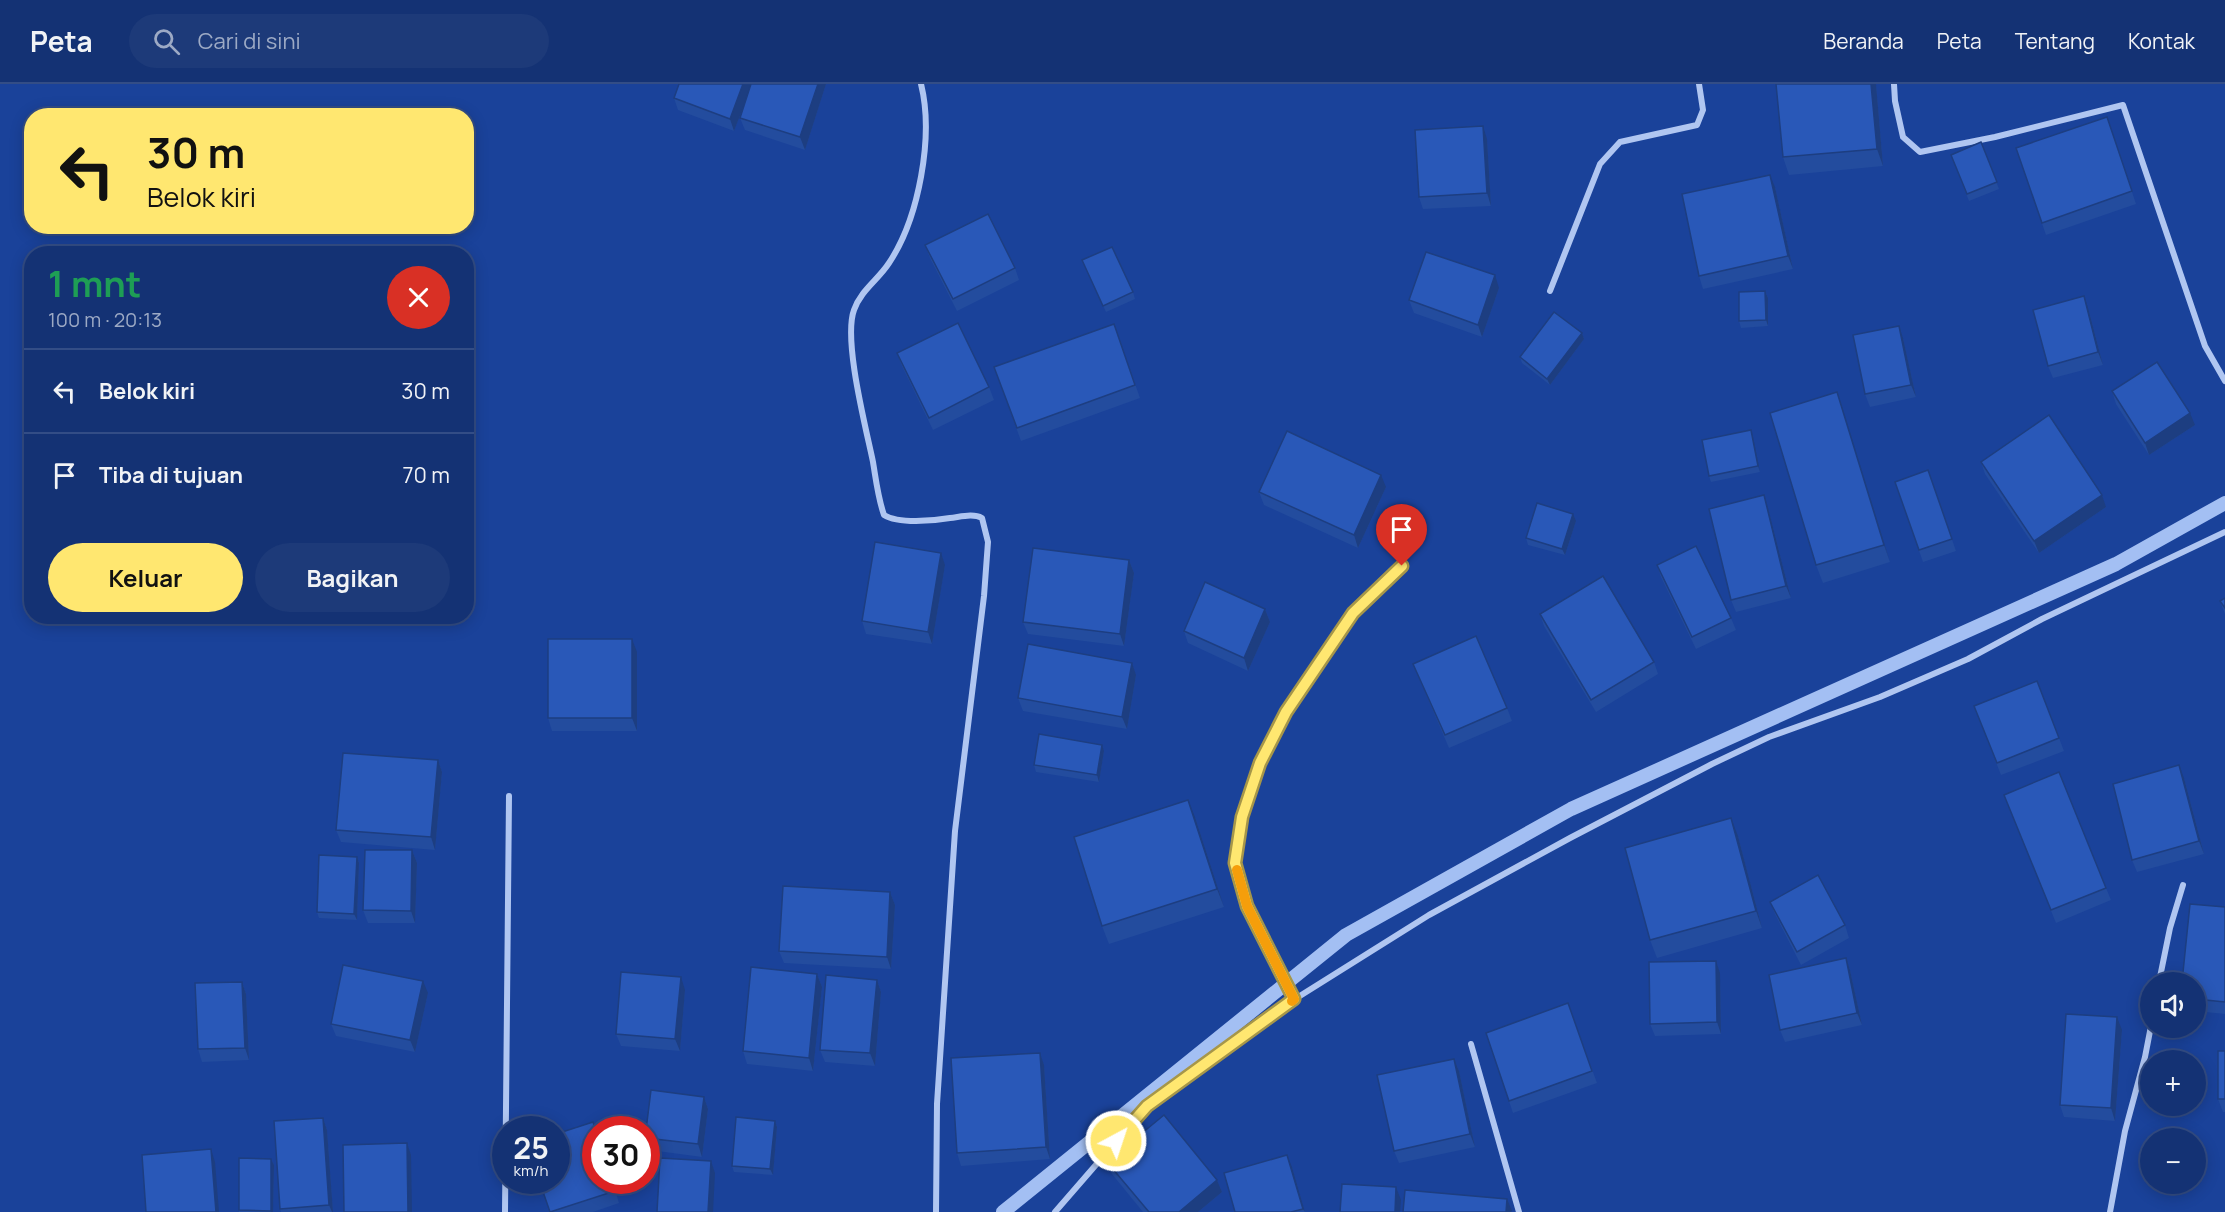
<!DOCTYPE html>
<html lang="id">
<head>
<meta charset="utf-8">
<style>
	body { margin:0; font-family:Manrope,sans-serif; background:#1d3a79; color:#f1f3f6; height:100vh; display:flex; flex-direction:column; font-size:22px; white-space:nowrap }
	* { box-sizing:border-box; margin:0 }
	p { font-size:20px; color:#9daac5 }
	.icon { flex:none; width:33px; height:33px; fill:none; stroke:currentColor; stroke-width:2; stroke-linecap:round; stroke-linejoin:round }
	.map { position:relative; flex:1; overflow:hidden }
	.sheet { position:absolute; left:24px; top:162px; width:450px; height:378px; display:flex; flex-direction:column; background:#143274; border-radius:24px; box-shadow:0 3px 15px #0003,0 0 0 2px #334d86 }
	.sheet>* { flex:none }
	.guide { position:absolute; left:24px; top:24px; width:450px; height:126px; border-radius:24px; box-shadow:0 3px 15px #0003,0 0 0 2px #334d86; background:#ffe770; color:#111; overflow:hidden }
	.buttons { position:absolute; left:2140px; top:888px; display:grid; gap:12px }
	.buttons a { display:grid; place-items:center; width:66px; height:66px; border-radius:50%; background:#143274; box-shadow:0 3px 15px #0003,0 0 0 2px #334d86; font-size:30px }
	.speed { position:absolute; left:492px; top:1032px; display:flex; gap:12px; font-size:30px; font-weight:700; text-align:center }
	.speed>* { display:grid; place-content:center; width:78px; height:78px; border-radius:50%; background:#143274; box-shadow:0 3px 15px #0003,0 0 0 2px #334d86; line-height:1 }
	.speed small { font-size:15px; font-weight:400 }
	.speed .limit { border:9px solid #d22; background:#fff; color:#111 }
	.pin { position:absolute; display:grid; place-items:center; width:51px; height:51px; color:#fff; margin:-62px -26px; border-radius:50% 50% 50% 0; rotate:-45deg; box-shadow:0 0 6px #0007 }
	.pin .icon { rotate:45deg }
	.me { position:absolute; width:66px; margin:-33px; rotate:40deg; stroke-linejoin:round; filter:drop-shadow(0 0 4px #0008) }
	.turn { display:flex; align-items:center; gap:21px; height:126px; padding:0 24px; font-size:27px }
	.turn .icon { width:78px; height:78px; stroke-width:2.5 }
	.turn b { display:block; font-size:42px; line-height:51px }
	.round { display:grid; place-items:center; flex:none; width:63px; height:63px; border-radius:32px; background:#1d3a79 }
	.headline { display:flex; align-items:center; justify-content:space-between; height:102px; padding:0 24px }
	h1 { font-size:36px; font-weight:700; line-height:45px; color:#1e9e55 }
	.cta { display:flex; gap:12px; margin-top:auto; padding:12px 24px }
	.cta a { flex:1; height:69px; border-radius:36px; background:#ffe770; color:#111; font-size:24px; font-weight:700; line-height:69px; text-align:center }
	.cta a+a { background:#1d3a79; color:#f1f3f6 }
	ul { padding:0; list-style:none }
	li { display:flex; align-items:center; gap:18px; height:84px; padding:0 24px; border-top:2px solid #334d86 }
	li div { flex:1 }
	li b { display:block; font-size:22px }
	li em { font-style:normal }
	header { display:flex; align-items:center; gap:36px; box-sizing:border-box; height:84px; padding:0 30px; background:#143274; border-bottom:2px solid #334d86 }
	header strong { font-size:28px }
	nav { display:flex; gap:33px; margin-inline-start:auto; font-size:21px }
	.search { width:420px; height:54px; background:#1d3a79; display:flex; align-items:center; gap:15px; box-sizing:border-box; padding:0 21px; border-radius:33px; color:#9daac5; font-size:22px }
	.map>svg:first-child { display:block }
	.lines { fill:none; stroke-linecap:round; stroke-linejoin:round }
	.stream { stroke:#a3bff3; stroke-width:14 }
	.minor { stroke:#b0c6f1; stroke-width:6 }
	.wall { fill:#234c9e }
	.shaded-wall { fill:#1d3e81 }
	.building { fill:#2958b8; stroke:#1d3e81; stroke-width:1.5 }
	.route-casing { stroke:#a69649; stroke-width:15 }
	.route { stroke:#ffe770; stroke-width:10 }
	.slow { stroke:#f59e0b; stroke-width:10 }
</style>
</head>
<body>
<header>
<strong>Peta</strong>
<div class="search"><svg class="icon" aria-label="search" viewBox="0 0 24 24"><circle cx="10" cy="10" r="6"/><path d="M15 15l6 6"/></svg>Cari di sini</div>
<nav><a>Beranda</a><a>Peta</a><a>Tentang</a><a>Kontak</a></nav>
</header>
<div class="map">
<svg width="2225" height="1128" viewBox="0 0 2225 1128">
	<rect width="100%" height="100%" fill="#1a429a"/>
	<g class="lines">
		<path class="stream" d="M1003,1128L1346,851L1571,725L2116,480L2225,419"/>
		<g class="minor">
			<path d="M921,0C934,52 919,134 889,179C878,196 861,206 854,226C843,256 866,344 873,378C876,396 878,414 884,431C898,440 933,437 950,434C960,433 973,429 982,434L988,458L984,512L955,747L937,1020L936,1128"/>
			<path d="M1894,0L1895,17L1903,53L1920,68L1995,53L2123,21L2205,262L2225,297"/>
			<path d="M1550,207L1600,80L1620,58L1697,41L1703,26L1699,0"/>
			<path d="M2159,898L2170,844L2183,801"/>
			<path d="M1295,915L1247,822L1235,779L1242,733L1260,679L1286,628L1353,529L1402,482"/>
			<path d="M1471,960L1519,1128"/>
			<path d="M505,1128L509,712"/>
			<path d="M1055,1128L1147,1022L1295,915L1429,831L1570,754L1712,680L1769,653L1880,613L1968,575L2042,535L2225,448"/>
			<path d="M2110,1128L2125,1047L2145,973L2151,942"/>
		</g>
	</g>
	<g class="wall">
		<path d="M826,0L805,66L745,46L740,34L748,9L734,47L678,26L674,14Z"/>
		<path d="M1776,0H1876L1883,82L1789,91L1783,73Z"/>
		<path d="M2107,33L2136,120L2046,151L2016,64Z"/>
		<path d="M1487,55L1491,122L1423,125L1419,113Z"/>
		<path d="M1981,58L1999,105L1969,117L1951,71Z"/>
		<path d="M1775,103L1793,185L1703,205L1699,192Z"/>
		<path d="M925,161L1015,184L1019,196L957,227L930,174Z"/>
		<path d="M1082,176L1133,208L1135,215L1106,228Z"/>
		<path d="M1499,204L1482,253L1414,229L1409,216Z"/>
		<path d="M1765,207L1768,214V242L1741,244L1739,237Z"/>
		<path d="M2088,224L2103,281L2053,294L2048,282Z"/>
		<path d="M1114,240L1140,314L1021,357L994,283Z"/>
		<path d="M1582,249L1584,255L1550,301L1522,279L1520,273Z"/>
		<path d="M1903,254L1916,313L1870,323L1865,310Z"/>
		<path d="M897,269L989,303L994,316L933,346L902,282Z"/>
		<path d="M2112,307L2195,341L2149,371L2116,320Z"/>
		<path d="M1837,308L1843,326L1890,478L1823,499L1816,481Z"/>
		<path d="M1753,353L1760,388L1711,398L1709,392Z"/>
		<path d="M1981,378L2106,423L2039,469L1985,390Z"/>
		<path d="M1928,386L1956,467L1923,478L1895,398Z"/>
		<path d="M1386,403L1358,464L1264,421L1259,408Z"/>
		<path d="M1764,411L1768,424L1791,514L1736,528L1731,516Z"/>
		<path d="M1576,437L1565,471L1528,461L1526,454Z"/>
		<path d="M1129,476L1134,489L1124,562L1028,550L1023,538Z"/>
		<path d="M945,481L932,560L866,550L862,537Z"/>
		<path d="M1657,481L1731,534L1736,546L1696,565L1661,493Z"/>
		<path d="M2225,514V530L2220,517Z"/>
		<path d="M1265,525L1270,538L1248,587L1188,559L1184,547Z"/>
		<path d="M1540,530L1654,578L1658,590L1596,628L1544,542Z"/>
		<path d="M637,568V647H552L548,634Z"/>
		<path d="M1413,580L1507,624L1512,637L1449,664Z"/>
		<path d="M1136,591L1127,645L1023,627L1018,614Z"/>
		<path d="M2037,597L2064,667L2001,691L1974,622Z"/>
		<path d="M1104,667L1099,698L1036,688L1034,681Z"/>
		<path d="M438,676L442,688L435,766L341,758L336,746Z"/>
		<path d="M2184,694L2204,770L2137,788L2132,776Z"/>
		<path d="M2004,711L2106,804L2111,816L2056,839Z"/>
		<path d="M1195,733L1224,823L1109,860L1102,842Z"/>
		<path d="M1738,752L1762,844L1657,874L1650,856Z"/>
		<path d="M412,766L417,779L415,839H368L363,826Z"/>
		<path d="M357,773L359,779L357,836L319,834L317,828Z"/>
		<path d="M890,808L895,821L891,885L784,879L779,867Z"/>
		<path d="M1770,818L1845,841L1849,854L1801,881L1775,830Z"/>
		<path d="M2225,823V930L2196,927V898Z"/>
		<path d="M1846,874L1850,886L1862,941L1785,958L1780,946Z"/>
		<path d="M1720,889L1721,950L1655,952L1650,940Z"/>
		<path d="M817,890L822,903L813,987L747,980L743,967Z"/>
		<path d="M877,896L881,908L875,982L825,978L820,966Z"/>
		<path d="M242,898L246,910L249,976L202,978L198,965Z"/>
		<path d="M685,906L680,967L621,962L616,950Z"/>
		<path d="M428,909L415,968L336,952L331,940Z"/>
		<path d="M1568,919L1597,999L1513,1029L1486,949Z"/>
		<path d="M2122,946L2115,1037L2064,1033L2060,1021Z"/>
		<path d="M2225,967V1028H2223L2218,1015Z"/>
		<path d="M1454,975L1459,987L1475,1063L1399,1079L1394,1067Z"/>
		<path d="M1044,981L1050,1075L961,1082L957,1069Z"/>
		<path d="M704,1013L708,1025L702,1073L650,1066L646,1058V1046Z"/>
		<path d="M323,1034L327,1046L333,1128H281L280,1125Z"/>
		<path d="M775,1037L777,1043L773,1091L734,1088L732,1082Z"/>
		<path d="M271,1075L274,1081L273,1128H239V1126Z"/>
		<path d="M1107,1078L1217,1096L1222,1108L1198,1128H1143L1112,1090Z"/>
		<path d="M1292,1083L1305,1128H1235Z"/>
		<path d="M612,1096L619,1119L593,1128H550Z"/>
	</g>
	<g class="shaded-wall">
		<path d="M743,0H752L734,47L730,35Z"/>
		<path d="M818,0H826L805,66L800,53Z"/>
		<path d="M1871,0H1876L1883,82L1877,65Z"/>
		<path d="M1483,42L1487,55L1491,122L1487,109Z"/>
		<path d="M1770,91L1775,103L1793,185L1788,172Z"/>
		<path d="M1495,191L1499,204L1482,253L1478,241Z"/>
		<path d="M1765,207L1768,214V242L1766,236Z"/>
		<path d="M2084,212L2088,224L2103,281L2098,268Z"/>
		<path d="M1899,242L1903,254L1916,313L1911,301Z"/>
		<path d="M1582,249L1584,255L1550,301L1547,295Z"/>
		<path d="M1837,308L1843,326L1890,478L1884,461Z"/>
		<path d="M2190,329L2195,341L2149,371L2145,359Z"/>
		<path d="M1751,346L1753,353L1760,388L1758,382Z"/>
		<path d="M1381,391L1386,403L1358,464L1354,451Z"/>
		<path d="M1764,411L1768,424L1791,514L1786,502Z"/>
		<path d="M2102,411L2106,423L2039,469L2034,457Z"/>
		<path d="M1573,430L1576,437L1565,471L1562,465Z"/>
		<path d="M941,469L945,481L932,560L928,548Z"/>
		<path d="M1129,476L1134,489L1124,562L1120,550Z"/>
		<path d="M1265,525L1270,538L1248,587L1244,574Z"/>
		<path d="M632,555L637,568V647L632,634Z"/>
		<path d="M1132,579L1136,591L1127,645L1122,633Z"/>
		<path d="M1102,661L1104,667L1099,698L1097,691Z"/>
		<path d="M438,676L442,688L435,766L431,753Z"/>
		<path d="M2179,681L2184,694L2204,770L2199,757Z"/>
		<path d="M1188,716L1195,733L1224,823L1217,805Z"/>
		<path d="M1731,734L1738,752L1762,844L1756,827Z"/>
		<path d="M412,766L417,779L415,839L411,827Z"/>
		<path d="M357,773L359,779L357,836L354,830Z"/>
		<path d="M890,808L895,821L891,885L887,873Z"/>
		<path d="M1846,874L1850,886L1862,941L1857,929Z"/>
		<path d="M1716,877L1720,889L1721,950L1717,938Z"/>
		<path d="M817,890L822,903L813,987L809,974Z"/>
		<path d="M681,893L685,906L680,967L675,955Z"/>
		<path d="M877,896L881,908L875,982L870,969Z"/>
		<path d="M423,897L428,909L415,968L410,956Z"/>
		<path d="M242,898L246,910L249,976L245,964Z"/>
		<path d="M2117,933L2122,946L2115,1037L2111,1024Z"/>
		<path d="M1040,969L1044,981L1050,1075L1046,1063Z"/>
		<path d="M1454,975L1459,987L1475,1063L1470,1050Z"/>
		<path d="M704,1013L708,1025L702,1073L698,1060Z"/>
		<path d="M323,1034L327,1046L333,1128H332L329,1121Z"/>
		<path d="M775,1037L777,1043L773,1091L770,1085Z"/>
		<path d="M407,1059L411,1071L412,1128H408Z"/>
		<path d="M211,1065L215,1078L219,1128H216Z"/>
		<path d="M1287,1071L1292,1083L1305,1128L1303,1125Z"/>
		<path d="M271,1075L274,1081L273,1128H271Z"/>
		<path d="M711,1077L715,1089L713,1128H708Z"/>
		<path d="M1217,1096L1222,1108L1198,1128H1179Z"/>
		<path d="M1396,1103L1401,1116L1400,1128H1395Z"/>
		<path d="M1507,1115L1512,1127L1511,1128H1506Z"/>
	</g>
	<g class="building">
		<path d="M679,0H743L730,35L674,14Z"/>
		<path d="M751,0H818L800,53L740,34Z"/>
		<path d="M1776,0H1871L1877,65L1783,73Z"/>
		<path d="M2107,33L2132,107L2042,139L2016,64Z"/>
		<path d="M1483,42L1487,109L1419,113L1415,46Z"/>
		<path d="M1981,58L1997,98L1967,110L1951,71Z"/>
		<path d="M1770,91L1788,172L1699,192L1682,110Z"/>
		<path d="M988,130L1015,184L953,215L925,161Z"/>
		<path d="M1112,163L1133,208L1103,222L1082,176Z"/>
		<path d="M1426,168L1495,191L1478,241L1409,216Z"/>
		<path d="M1765,207L1766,236L1739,237V208Z"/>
		<path d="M2084,212L2098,268L2048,282L2033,226Z"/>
		<path d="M1554,228L1582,249L1547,295L1520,273Z"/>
		<path d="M958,239L989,303L929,334L897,269Z"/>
		<path d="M1114,240L1135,301L1017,344L994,283Z"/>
		<path d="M1899,242L1911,301L1865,310L1853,251Z"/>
		<path d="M2157,278L2190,329L2145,359L2112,307Z"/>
		<path d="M1837,308L1884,461L1816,481L1770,329Z"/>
		<path d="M2049,331L2102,411L2034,457L1981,378Z"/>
		<path d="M1751,346L1758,382L1709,392L1702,356Z"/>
		<path d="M1287,347L1381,391L1354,451L1259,408Z"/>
		<path d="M1928,386L1952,455L1919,466L1895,398Z"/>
		<path d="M1764,411L1786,502L1731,516L1709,425Z"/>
		<path d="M1537,419L1573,430L1562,465L1526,454Z"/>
		<path d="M875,458L941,469L928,548L862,537Z"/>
		<path d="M1696,462L1731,534L1692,553L1657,481Z"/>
		<path d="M1033,464L1129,476L1120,550L1023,538Z"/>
		<path d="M1603,492L1654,578L1591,616L1540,530Z"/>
		<path d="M1205,498L1265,525L1244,574L1184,547Z"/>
		<path d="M2225,514V524L2220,517Z"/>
		<path d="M1476,552L1507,624L1445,651L1413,580Z"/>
		<rect x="548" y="555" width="84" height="79"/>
		<path d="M1028,560L1132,579L1122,633L1018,614Z"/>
		<path d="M2037,597L2059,654L1997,679L1974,622Z"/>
		<path d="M1039,650L1102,661L1097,691L1034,681Z"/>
		<path d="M343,669L438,676L431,753L336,746Z"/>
		<path d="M2179,681L2199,757L2132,776L2113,700Z"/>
		<path d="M2059,688L2106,804L2051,826L2004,711Z"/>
		<path d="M1188,716L1217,805L1102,842L1074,753Z"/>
		<path d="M1731,734L1756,827L1650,856L1625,764Z"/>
		<path d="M365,766H412L411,827L363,826Z"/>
		<path d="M319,771L357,773L354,830L317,828Z"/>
		<path d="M1818,791L1845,841L1797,868L1770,818Z"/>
		<path d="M783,802L890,808L887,873L779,867Z"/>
		<path d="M2190,820L2225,823V918L2196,915V898H2182Z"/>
		<path d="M1846,874L1857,929L1780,946L1769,891Z"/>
		<path d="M1716,877L1717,938L1650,940L1649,878Z"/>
		<path d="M343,881L423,897L410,956L331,940Z"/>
		<path d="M751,883L817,890L809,974L743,967Z"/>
		<path d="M621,888L681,893L675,955L616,950Z"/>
		<path d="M826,891L877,896L870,969L820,966Z"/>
		<path d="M242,898L245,964L198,965L195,899Z"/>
		<path d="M1568,919L1592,987L1509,1017L1486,949Z"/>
		<path d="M2066,930L2117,933L2111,1024L2060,1021Z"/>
		<rect x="2218" y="967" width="7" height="48"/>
		<path d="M1040,969L1046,1063L957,1069L951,974Z"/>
		<path d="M1454,975L1470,1050L1394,1067L1377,991Z"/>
		<path d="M651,1006L704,1013L698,1060L646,1054V1046Z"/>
		<path d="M1164,1031L1217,1096L1179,1128H1149L1107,1078Z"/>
		<path d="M736,1033L775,1037L770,1085L732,1082Z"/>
		<path d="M323,1034L329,1121L280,1125L274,1037Z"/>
		<path d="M593,1038L596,1047V1096H612L615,1107L550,1128L539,1096H556V1050Z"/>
		<path d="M407,1059L408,1128H344L343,1061Z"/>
		<path d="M211,1065L216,1128H146L142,1071Z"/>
		<path d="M1287,1071L1303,1125L1291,1128H1235L1224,1089Z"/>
		<path d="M239,1074L271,1075V1127L239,1126Z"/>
		<path d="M660,1074L711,1077L708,1128H657Z"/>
		<path d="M1342,1100L1396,1103L1395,1128H1340Z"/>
		<path d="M1405,1106L1507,1115L1506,1128H1403Z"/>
	</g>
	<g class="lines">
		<defs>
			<path id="route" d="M1116,1057L1147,1022L1294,915L1247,822L1235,779L1242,733L1260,679L1286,628L1353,529L1402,482"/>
		</defs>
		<use href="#route" class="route-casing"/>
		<use href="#route" class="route"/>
		<path class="slow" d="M1237,786L1247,822L1294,915L1292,917"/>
	</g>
</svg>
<div class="buttons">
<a><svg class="icon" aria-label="sound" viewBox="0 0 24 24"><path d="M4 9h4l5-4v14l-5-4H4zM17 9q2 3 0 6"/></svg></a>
<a>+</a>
<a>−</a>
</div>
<div class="speed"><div>25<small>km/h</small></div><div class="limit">30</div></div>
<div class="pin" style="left:1402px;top:482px;background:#d93025"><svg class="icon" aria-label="arrive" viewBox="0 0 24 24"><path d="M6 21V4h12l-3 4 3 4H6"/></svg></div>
<svg class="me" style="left:1116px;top:1057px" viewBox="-20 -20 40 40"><circle r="17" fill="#ffe770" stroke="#fff" stroke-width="3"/><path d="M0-11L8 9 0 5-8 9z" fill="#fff"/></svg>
<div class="guide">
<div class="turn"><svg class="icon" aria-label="left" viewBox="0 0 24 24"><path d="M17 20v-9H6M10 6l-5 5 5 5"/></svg><div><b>30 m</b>Belok kiri</div></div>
</div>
<section class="sheet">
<div class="headline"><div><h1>1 mnt</h1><p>100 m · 20:13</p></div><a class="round" style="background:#d93025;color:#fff"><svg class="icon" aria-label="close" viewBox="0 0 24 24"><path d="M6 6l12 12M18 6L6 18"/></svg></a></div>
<ul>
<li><svg class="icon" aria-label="left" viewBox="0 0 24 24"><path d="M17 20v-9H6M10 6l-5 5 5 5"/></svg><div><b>Belok kiri</b></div><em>30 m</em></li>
<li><svg class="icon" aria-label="arrive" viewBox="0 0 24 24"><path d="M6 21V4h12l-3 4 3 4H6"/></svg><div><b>Tiba di tujuan</b></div><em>70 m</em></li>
</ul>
<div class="cta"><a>Keluar</a><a>Bagikan</a></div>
</section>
</div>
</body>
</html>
